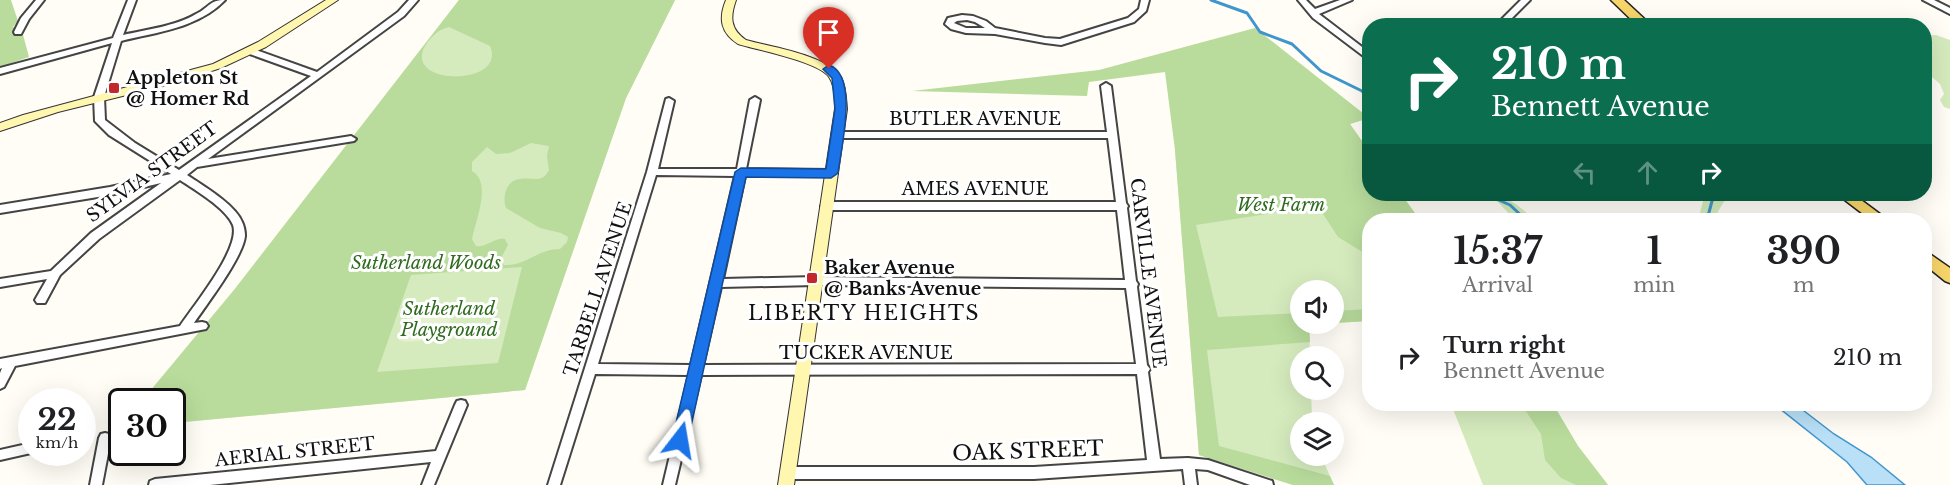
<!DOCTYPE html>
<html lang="en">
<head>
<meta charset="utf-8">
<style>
	body { margin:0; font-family:"Libre Baskerville",serif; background:#f6f6f6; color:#202124; height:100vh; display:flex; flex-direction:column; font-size:22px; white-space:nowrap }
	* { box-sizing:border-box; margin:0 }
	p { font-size:20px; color:#757577 }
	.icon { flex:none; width:33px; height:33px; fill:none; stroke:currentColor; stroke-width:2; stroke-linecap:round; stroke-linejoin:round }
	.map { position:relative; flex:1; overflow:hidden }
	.details { position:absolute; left:1362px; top:213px; width:570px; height:198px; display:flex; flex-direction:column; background:#fff; border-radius:24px; box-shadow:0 6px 24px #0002 }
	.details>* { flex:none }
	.hud { position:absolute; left:1362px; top:18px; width:570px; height:183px; border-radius:24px; box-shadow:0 6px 24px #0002; background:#0b6e4f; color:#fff; overflow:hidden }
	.controls { position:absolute; left:1290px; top:280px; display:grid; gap:12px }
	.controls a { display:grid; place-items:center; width:54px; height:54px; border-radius:50%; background:#fff; box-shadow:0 6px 24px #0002; font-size:30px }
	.speed { position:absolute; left:18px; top:388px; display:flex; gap:12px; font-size:30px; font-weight:700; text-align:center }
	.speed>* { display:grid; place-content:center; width:78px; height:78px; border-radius:50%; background:#fff; box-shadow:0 6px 24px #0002; line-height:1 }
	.speed small { font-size:15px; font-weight:400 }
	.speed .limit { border:3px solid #111; border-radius:9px; background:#fff; color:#111 }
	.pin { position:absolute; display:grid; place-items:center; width:51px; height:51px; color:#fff; margin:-62px -26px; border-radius:50% 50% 50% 0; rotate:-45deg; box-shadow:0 0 6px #0007 }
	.pin .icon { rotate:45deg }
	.me { position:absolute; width:66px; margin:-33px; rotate:14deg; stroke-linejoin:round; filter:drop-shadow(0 0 4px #0008) }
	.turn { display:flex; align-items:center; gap:21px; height:126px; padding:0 30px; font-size:27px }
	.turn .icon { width:78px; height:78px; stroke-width:2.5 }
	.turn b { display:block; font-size:42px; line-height:51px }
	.lanes { display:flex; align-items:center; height:57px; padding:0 30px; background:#0003; justify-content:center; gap:30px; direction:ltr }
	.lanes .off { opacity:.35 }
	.eta { display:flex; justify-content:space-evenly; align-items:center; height:102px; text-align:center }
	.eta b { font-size:36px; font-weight:700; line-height:42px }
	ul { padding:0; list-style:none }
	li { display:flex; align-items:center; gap:18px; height:84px; padding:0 30px }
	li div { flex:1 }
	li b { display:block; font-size:22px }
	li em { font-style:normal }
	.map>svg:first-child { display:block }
	.green { fill:#d5ebbd }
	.forest { fill:#b9dc9c; fill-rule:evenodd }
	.pitch { fill:#e6f2cf }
	.water { fill:#b9e0f7; stroke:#3f96cf; stroke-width:1.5 }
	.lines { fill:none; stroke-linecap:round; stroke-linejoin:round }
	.stream { stroke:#3f96cf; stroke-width:3 }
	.street-casing { stroke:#444; stroke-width:4 }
	.secondary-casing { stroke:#333; stroke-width:2 }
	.primary-casing { stroke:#222; stroke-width:3 }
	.street { fill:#fff; fill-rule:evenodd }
	.secondary { fill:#fff6b0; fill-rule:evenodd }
	.primary { fill:#f9d66b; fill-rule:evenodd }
	.route { fill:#1a73e8; stroke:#114b97; stroke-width:1.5 }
	.poi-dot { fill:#c4262e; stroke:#fff; stroke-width:2 }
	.labels { text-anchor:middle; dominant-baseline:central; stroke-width:6; stroke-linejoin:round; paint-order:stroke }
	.poi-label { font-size:18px; font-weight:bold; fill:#111; stroke:#fff; text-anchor:start }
	.street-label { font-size:18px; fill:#111; stroke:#fff }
	.park-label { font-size:18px; font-style:italic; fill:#2f6b1f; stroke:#fff }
	.neighbourhood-label { font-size:20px; letter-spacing:1.5px; fill:#111; stroke:#fff }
	.near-street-label { font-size:21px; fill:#111; stroke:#fff }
</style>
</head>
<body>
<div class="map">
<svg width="1950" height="485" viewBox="0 0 1950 485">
	<rect width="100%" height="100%" fill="#fffdf5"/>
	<g class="green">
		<path d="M459,0H675L626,98L525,390L173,423L172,402H141L234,290Z"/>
		<path d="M1255,28L1369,118L1350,124L1369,151L1370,194H1401L1420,220H1370L1369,321L1334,323V291H1300V324H1321L1309,325L1310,357H1300V390H1311L1312,417L1303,415L1306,423H1300V456H1321L1334,485H1293L1199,455L1175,150Z"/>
		<path d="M1925,35H1936L1950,40V109L1944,107L1940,100L1944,94L1940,84L1925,71Z"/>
		<path d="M1479,194C1504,193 1517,203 1534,220H1515L1498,202Z"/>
		<path d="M1705,194H1732L1723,203L1713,220H1698Z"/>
		<path d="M1451,404H1553L1578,446L1608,485H1483Z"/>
	</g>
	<g class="forest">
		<path d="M0,0H11L18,21L13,27L22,31L29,57L0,67Z"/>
		<path d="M459,0H675L626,98L525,390L173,423L172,402H141L234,290ZM449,27L490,46C508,88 397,86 427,43C433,35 440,29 449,27ZM531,143L549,146L547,156L549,170C542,184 533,177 520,179C506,180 502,197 506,208L540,228L561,233L568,237L567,242L560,249C537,249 527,266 504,265L500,260L508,245L505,239C494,237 487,248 476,246L472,239C476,220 492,182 472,171V162L487,147L496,154L510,153ZM522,267L498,363L377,372L411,275Z"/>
		<path d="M1255,28L1369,118L1350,124L1369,151L1370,194H1401L1420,220H1370L1369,256L1338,237L1323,214L1313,207L1196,225L1218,317L1300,313V324H1321L1309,325L1310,342L1207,350L1219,446L1330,476L1334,485H1293L1199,455L1175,150L1165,72L1089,82L1087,96L912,91L1099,70Z"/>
		<path d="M1369,309V321L1334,323V311Z"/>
		<path d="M1521,404H1553L1578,446L1608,485H1576L1561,478L1545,460L1541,434Z"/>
	</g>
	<path class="pitch" d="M412,307L417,310L447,307C463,334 419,346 399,340L408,315L405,312Z"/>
	<path class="water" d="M1774,404H1795L1834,434L1871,457L1905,485H1867L1847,462Z"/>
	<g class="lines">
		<g class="stream">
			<path d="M1211,0L1247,13L1260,32L1292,44L1321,71L1362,91L1370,98"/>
			<path d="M1485,194L1510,205L1526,220"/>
			<path d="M1707,220L1712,201L1719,194"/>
		</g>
		<defs>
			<g id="street">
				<path d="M36,0H44L29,19L21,34H15L14,32L21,18Z"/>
				<path d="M128,0H136L123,35C145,30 176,26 196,14C209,8 209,0 225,0C198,28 157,32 121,41L104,97L105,120L135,143L179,170L311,76L247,53V49H253L317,72L398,12L409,0H418L404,16L208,159L351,136L356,139L354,141L197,167L187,175C202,185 236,205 242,222C244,226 245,232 245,236C243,257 207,304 194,323L202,322L206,323L208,326L206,329L15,366L4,387L0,389V373L2,368L0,369V359L180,326C194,305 241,248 233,225C226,208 195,190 180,180L99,239L60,275L45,303H37L35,300L47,279L0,287V279L51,271L91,233L161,183L110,195L0,213V205L110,187L171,174L109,135L95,121L94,97L112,43L0,74V68L113,38Z"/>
				<path d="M1141,0H1149L1146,11L1134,22L1061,45L1045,43L995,34L966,33L951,29L945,24L948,18L962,15L973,16L986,21L995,28L1045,38L1060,39L1128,18L1139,9ZM967,20L975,22L985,28H966L954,23L957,21Z"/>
				<path d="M1298,0H1306L1315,9L1340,0H1352L1319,14L1370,53V61L1313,18Z"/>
				<path d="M1521,0H1530L1504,26H1495Z"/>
				<path d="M1923,0H1934L1950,8V14Z"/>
				<path d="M1106,83L1111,86L1126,203L1128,206L1127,208L1136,281L1138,284L1137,287L1147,365L1150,369L1148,372L1160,459L1188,458L1208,460L1272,481L1273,485H1250L1208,470L1195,469L1197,485H1185L1183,469L1034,479H788L784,477L782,473L784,469L788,467H1034L1147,460L1137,374L701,375L675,485H663L689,375L595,374L560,485H548L647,172L666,99L669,98L674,101L658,169H737L750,100L755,97L760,100L746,169L832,170L837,173L832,176H745L723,279L816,277L1125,280L1117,210H826L821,206L826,202H1116L1108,138H837L832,135L837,132H1107L1101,86ZM656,175L735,176L691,365L598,364ZM816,285L1126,288L1136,364L703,365L721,287Z"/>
				<path d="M461,400L465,401L467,405L434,485H422L431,462L210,485H149L150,481L155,479L436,451L455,405L457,401Z"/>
				<path d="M105,433L109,434L111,438L102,485H90L99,438L101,434Z"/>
				<path d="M27,444L31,445V453L0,460V450Z"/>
			</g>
			<g id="secondary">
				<path d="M326,0H338L266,47L221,68L167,85L58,112L0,131V123L23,115L213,64L258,42Z"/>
				<path d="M726,0H736C730,17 730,29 746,40C771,47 827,55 841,77C846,86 846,98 847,109L794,485H778L835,109C835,99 835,86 829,77C819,62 758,50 738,44C721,33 718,19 726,0Z"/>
			</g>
			<g id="primary">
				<path d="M1611,0H1624L1652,26H1638Z"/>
				<path d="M1837,194H1853L1888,220H1871Z"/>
				<path d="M1924,250L1950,268V283L1945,281L1924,264Z"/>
			</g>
		</defs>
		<use href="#street" class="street-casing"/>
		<use href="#secondary" class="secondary-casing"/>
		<use href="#primary" class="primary-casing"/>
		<use href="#street" class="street"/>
		<use href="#secondary" class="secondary"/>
		<use href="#primary" class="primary"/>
	</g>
	<path class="route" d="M829,65C859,75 841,149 838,173L831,178L746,177L688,440L686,445L680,447L674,445L672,440L735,172L741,168L826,169L835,109L832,78L823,69Z"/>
	<g class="poi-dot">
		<rect x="108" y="82" width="12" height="12" rx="3"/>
		<rect x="806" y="272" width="12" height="12" rx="3"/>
	</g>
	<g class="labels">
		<g class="poi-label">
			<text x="126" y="78">Appleton St<tspan x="126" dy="21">@ Homer Rd</tspan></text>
			<text x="824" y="268">Baker Avenue<tspan x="824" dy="21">@ Banks Avenue</tspan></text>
		</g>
		<g class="street-label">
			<text x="975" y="119">BUTLER AVENUE</text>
			<text transform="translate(152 172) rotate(-36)">SYLVIA STREET</text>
			<text x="975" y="189">AMES AVENUE</text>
			<text transform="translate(1148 273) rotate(83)">CARVILLE AVENUE</text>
			<text transform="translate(598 289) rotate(-72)">TARBELL AVENUE</text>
			<text x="866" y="353">TUCKER AVENUE</text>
			<text transform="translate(295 452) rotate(-6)">AERIAL STREET</text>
		</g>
		<g class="park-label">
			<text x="1281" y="205">West Farm</text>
			<text x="426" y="263">Sutherland Woods</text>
			<text x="449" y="309">Sutherland<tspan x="449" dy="21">Playground</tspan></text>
		</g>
		<g class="neighbourhood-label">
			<text x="864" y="313">LIBERTY HEIGHTS</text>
		</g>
		<g class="near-street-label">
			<text transform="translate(1028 451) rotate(-2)">OAK STREET</text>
		</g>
	</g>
</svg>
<div class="controls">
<a><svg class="icon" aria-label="sound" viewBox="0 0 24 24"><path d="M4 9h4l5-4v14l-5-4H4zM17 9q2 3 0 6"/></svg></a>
<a><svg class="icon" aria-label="search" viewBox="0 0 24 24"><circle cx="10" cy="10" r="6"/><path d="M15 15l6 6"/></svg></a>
<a><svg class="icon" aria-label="layers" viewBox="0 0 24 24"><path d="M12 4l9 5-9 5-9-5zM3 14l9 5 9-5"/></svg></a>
</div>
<div class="speed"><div>22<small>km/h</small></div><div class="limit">30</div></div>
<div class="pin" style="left:829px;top:69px;background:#d93025"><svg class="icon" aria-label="arrive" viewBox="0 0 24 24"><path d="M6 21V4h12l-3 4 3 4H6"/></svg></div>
<svg class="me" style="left:680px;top:440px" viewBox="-20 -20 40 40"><path d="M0-17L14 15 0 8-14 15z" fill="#1a73e8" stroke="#fff" stroke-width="4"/></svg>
<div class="hud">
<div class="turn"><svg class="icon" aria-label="right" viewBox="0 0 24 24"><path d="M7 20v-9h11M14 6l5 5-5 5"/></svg><div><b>210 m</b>Bennett Avenue</div></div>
<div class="lanes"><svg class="icon off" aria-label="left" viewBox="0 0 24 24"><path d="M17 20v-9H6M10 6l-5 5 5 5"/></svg><svg class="icon off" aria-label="ahead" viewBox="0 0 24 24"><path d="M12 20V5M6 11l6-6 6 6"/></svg><svg class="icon" aria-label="right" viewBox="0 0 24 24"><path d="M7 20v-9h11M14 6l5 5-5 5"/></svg></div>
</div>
<section class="details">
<div class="eta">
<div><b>15:37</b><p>Arrival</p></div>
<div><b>1</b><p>min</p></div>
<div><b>390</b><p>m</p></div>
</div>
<ul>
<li><svg class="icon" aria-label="right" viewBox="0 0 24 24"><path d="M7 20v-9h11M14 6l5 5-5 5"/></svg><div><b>Turn right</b><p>Bennett Avenue</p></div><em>210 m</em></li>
</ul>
</section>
</div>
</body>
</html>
